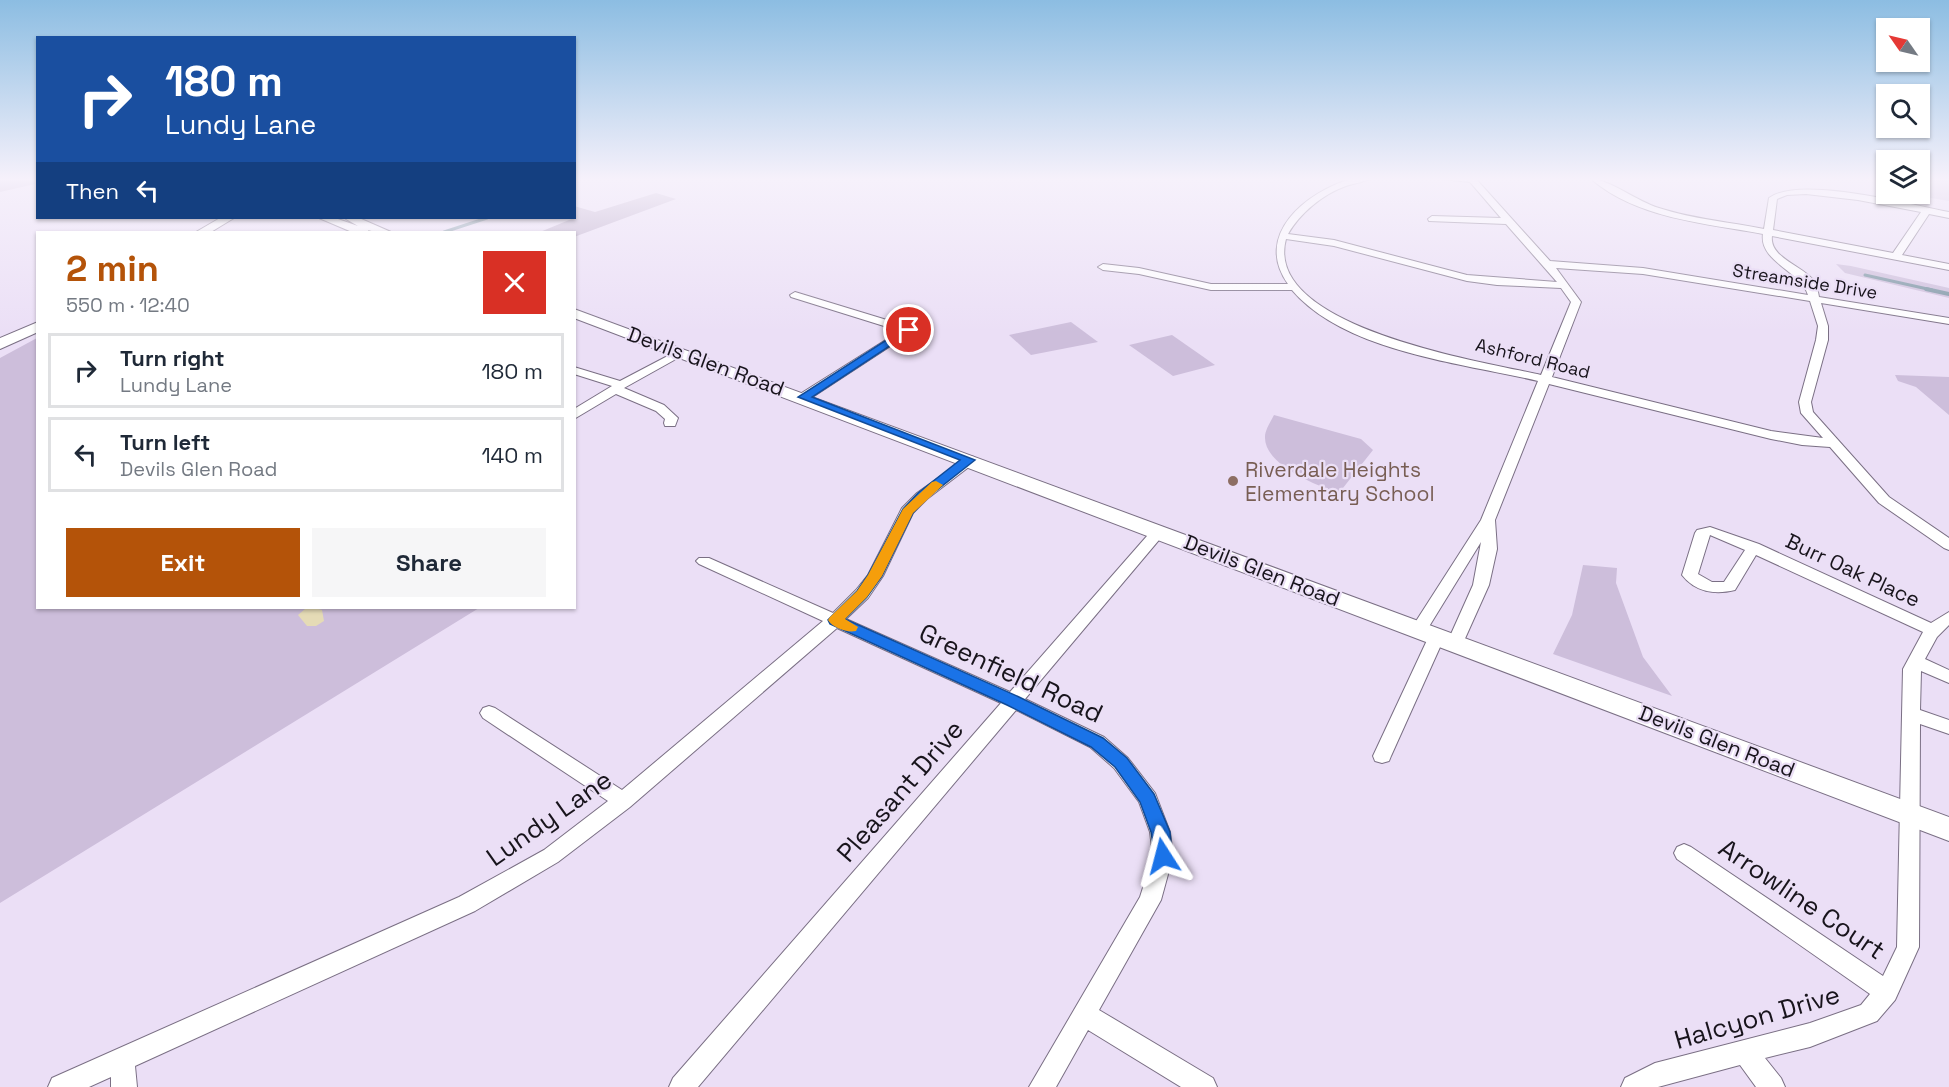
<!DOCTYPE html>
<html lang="en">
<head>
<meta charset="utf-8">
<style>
	body { margin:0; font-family:"Space Grotesk",sans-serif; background:#f6f6f7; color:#1f2937; height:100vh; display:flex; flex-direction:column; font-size:22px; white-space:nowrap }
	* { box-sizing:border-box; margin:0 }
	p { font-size:20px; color:#747a83 }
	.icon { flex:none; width:33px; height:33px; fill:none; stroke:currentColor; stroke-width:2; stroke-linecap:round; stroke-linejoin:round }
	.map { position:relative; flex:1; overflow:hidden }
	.drawer { position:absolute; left:36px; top:231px; width:540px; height:378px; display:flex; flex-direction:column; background:#fff; border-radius:0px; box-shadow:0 2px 4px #0004 }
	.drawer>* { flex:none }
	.top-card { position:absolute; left:36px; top:36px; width:540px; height:183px; border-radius:0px; box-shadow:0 2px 4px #0004; background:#1a4fa0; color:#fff; overflow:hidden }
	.needle { width:39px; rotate:304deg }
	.controls { position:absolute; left:1876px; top:18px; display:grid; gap:12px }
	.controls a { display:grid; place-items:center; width:54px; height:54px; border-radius:0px; background:#fff; box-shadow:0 2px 4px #0004; font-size:30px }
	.pin { position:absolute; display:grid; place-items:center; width:51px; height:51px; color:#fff; margin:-26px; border:3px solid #fff; border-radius:50%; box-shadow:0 2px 6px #0007 }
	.me { position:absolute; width:66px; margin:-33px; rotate:351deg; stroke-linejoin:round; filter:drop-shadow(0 0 4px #0008) }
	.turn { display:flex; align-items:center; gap:21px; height:126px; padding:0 30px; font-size:27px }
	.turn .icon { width:78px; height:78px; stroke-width:2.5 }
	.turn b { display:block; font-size:42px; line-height:51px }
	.then { display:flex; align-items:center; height:57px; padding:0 30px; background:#0003; gap:12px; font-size:22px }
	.round { display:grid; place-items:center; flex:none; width:63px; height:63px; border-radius:0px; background:#f6f6f7 }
	.summary { display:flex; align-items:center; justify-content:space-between; height:102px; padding:0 30px }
	h1 { font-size:36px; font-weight:700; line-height:45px; color:#b45309 }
	.action { display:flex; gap:12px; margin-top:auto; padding:12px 30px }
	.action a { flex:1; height:69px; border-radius:0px; background:#b45309; color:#fff; font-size:24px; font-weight:700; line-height:69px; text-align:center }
	.action a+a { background:#f6f6f7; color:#1f2937 }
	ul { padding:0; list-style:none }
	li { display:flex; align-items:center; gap:18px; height:75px; margin:0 12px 9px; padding:0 18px; border:3px solid #e0e1e3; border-radius:0px }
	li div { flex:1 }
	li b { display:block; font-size:22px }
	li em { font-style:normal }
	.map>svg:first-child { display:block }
	.green { fill:#cdbedb }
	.sand { fill:#e5dbb6 }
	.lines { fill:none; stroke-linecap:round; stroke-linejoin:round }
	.stream-far1 { stroke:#7993a1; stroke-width:3 }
	.stream { stroke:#7993a1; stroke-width:4 }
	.building { fill:#b6a5c4 }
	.minor-casing { stroke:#7a6f84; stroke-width:2 }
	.secondary-casing { stroke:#7a6f84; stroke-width:2 }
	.minor { fill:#fff; fill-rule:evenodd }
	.secondary { fill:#fff; fill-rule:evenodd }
	.route { fill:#1a73e8; stroke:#114b97; stroke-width:1.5 }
	.slow { fill:#f59e0b }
	.education-dot { fill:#8d6e63; stroke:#ebdff6; stroke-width:2 }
	.labels { text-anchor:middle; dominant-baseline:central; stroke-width:4.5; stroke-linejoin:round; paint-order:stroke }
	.far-street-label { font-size:18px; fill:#18141c; stroke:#ebdff6 }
	.street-label { font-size:21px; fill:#18141c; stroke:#ebdff6 }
	.education-label { font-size:21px; fill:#785e54; stroke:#ebdff6; text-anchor:start }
	.near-street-label { font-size:26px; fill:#18141c; stroke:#ebdff6 }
</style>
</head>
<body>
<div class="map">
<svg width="1949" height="1087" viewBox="0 0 1949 1087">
	<rect width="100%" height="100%" fill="#ebdff6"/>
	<g class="green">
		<path d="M1920,179H1949V201L1907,194H1920Z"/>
		<path d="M1836,264L1851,266L1949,288V298L1845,273Z"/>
		<path d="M1071,322L1098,342L1031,355L1009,335Z"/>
		<path d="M1172,335L1215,365L1173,376L1129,345Z"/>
		<path d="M37,338L38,608H479L0,903V358Z"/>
		<path d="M1895,375L1949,377V415L1916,387L1898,381Z"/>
		<path d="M1274,415L1361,439L1373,450L1339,493C1317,486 1264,465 1265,437C1265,430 1271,421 1274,415Z"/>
		<path d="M1583,565L1617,568L1616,583L1643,657L1672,696L1553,654L1572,615Z"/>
	</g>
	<path class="sand" d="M315,608L322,610L324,621L316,626H307L298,615L305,609Z"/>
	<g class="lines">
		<g class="stream-far1">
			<path d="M444,232L487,218"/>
			<path d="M1865,275L1932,290"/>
		</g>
		<path class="stream" d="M1926,289L1949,294"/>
	</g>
	<g class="building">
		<path d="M0,179H34L35,184L0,192Z"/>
		<path d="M656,193L676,199L574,237V232H540L574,218V206L595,212Z"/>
	</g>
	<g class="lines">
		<defs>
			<g id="minor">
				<path d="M1351,179H1369C1362,183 1354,183 1346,186C1323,194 1300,213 1288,234L1334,240L1467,275L1557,282L1506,224L1429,221L1428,219L1432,216L1501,218L1470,182L1442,179H1476L1550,261L1643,268L1808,295C1801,271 1759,262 1763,234C1705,223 1638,219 1591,179C1609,179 1638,202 1659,208C1692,219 1730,222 1764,229L1769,198C1800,175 1911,205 1949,212V218L1929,214L1902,255L1949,264V270L1772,236C1769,258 1804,266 1815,282C1817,286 1818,292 1819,297L1949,318V324L1821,303L1828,326V340L1811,402L1813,412L1889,497L1949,538V550L1944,548L1879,503L1830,447L1802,445L1771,439L1549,384L1495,520L1497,549L1489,585L1463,643L1461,647H1449L1447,643L1473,585L1481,542L1425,633H1413L1411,629L1481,520L1538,381C1462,363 1345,352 1292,290H1211L1139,274L1103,270L1098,267L1103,264L1139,268L1211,284H1288C1253,235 1306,192 1351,179ZM1806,194L1858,200L1921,212L1893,253L1773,230L1777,199L1787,195ZM1286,239L1334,246L1467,281L1497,285L1561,288L1571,302L1541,375C1485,362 1262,328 1286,239ZM1556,268L1643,274L1810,301L1818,326L1816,340L1799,402L1801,413L1823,438L1771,431L1552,377L1581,302Z"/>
				<path d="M795,292L913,328L915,330L808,400H800V394L900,331L791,297L790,295Z"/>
				<path d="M681,349L687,352L685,354L624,388L664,405L678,418L675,426H665L664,423L665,419L656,411L616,394L574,419V409L612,386L574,374V367L620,381Z"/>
				<path d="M969,456L974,457L976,460L974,463L927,499L913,513L883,576L868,598L846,619L1010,692L1154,528H1164L1166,531L1164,534L1025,699L1104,737L1128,758L1155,793L1170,832L1173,856L1161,900L1099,1010L1213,1078L1217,1087H1181L1088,1030L1056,1087H1029L1140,897L1153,856L1150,832L1139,802L1114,768L1090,747L1016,710L698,1087H669L673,1078L1001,703L837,628L630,807L558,862L475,911L135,1066L137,1087H111V1077L89,1087H48L52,1078L459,897L544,850L608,801L483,718L480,713L483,708L489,706L495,708L622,790L823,621L699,564L696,561L699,558H709L833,613L856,590L868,575L902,508L917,493Z"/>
				<path d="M1710,527L1759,544L1931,623L1949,612V625L1937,637L1925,659L1949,670V683L1921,671L1920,710L1949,720V734L1920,724L1919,947L1895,1000L1877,1021L1810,1047L1765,1058L1781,1078L1785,1087H1756L1740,1065L1658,1087H1621L1625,1078L1655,1063L1810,1023L1861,1005L1870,994L1677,859L1674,853L1677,847L1684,844L1691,847L1883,976L1897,947L1903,669L1923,632L1756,555L1735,590C1715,595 1695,592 1682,575L1695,533L1697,530ZM1710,535L1745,550L1724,582H1712L1698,574Z"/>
				<path d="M1437,630L1443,632L1445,636L1391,756L1389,761L1382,763L1375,761L1373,756L1429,636L1431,632Z"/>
			</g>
			<g id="secondary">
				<path d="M220,218H234L211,232H196Z"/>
				<path d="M319,218H335L358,226L346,219L359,218L391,232H375L368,230L369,232H352Z"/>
				<path d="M574,309L1949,817V841L574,318Z"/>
				<path d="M38,322V332L0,349V338Z"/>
			</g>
		</defs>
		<use href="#minor" class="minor-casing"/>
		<use href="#secondary" class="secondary-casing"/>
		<use href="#minor" class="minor"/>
		<use href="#secondary" class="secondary"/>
	</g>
	<linearGradient id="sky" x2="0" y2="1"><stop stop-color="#8cbde2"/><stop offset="0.54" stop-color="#f6f1fb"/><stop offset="1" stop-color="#f6f1fb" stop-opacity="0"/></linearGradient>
	<rect width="1949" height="332" fill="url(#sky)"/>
	<path class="route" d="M905,328L914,330L812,397L975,460L927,498L913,513L882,576L867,597L845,619L1019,697L1103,738L1127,758L1154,794L1170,832L1172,856L1170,862L1163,864L1156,862L1151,832L1140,802L1115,767L1091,747L1007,705L830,624L828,620L857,591L868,575L903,509L918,493L960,460L798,397Z"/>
	<path class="slow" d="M936,481L943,485L913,513L882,576L867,597L845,619L858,627L856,631C847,633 833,628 828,620L830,617L857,591L868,575L903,509L932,482Z"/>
	<circle class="education-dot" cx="1233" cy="481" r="6"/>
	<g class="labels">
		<g class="far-street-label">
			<text transform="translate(1805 281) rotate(9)">Streamside Drive</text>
			<text transform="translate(1533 358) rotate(14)">Ashford Road</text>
		</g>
		<g class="street-label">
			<text transform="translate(706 361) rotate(20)">Devils Glen Road</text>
			<text transform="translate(1262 570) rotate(21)">Devils Glen Road</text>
			<text transform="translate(1853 570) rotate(25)">Burr Oak Place</text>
			<text transform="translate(1717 741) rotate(21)">Devils Glen Road</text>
		</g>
		<g class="education-label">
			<text x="1245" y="469">Riverdale Heights<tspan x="1245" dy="24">Elementary School</tspan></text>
		</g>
		<g class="near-street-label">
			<text transform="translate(1011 673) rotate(25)">Greenfield Road</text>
			<text transform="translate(900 791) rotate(-49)">Pleasant Drive</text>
			<text transform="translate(549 818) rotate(-35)">Lundy Lane</text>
			<text transform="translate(1802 899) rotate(34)">Arrowline Court</text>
			<text transform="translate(1757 1017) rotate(-16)">Halcyon Drive</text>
		</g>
	</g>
</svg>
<div class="controls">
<a><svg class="needle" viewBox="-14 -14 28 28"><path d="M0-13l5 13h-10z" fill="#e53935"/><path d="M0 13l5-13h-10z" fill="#747a83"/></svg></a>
<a><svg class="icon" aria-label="search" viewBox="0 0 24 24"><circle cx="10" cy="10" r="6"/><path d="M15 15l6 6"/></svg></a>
<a><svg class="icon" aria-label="layers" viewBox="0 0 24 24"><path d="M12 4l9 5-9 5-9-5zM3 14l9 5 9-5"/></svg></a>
</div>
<div class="pin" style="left:909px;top:330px;background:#d93025"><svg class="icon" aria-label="arrive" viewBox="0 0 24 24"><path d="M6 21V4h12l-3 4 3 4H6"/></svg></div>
<svg class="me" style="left:1163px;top:856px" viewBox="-20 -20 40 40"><path d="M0-17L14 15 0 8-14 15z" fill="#1a73e8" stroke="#fff" stroke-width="4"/></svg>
<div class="top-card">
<div class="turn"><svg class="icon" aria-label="right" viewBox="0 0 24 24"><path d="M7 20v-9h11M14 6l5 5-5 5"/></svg><div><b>180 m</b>Lundy Lane</div></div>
<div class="then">Then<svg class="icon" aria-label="left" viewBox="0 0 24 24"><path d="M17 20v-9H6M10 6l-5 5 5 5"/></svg></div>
</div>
<section class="drawer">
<div class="summary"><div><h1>2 min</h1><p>550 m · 12:40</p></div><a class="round" style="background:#d93025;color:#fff"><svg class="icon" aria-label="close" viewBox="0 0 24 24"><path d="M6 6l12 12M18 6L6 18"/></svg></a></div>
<ul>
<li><svg class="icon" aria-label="right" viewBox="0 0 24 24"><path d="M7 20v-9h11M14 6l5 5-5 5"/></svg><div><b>Turn right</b><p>Lundy Lane</p></div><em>180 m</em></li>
<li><svg class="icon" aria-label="left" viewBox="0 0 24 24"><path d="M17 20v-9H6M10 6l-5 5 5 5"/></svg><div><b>Turn left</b><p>Devils Glen Road</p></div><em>140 m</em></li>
</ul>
<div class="action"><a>Exit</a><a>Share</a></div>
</section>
</div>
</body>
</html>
